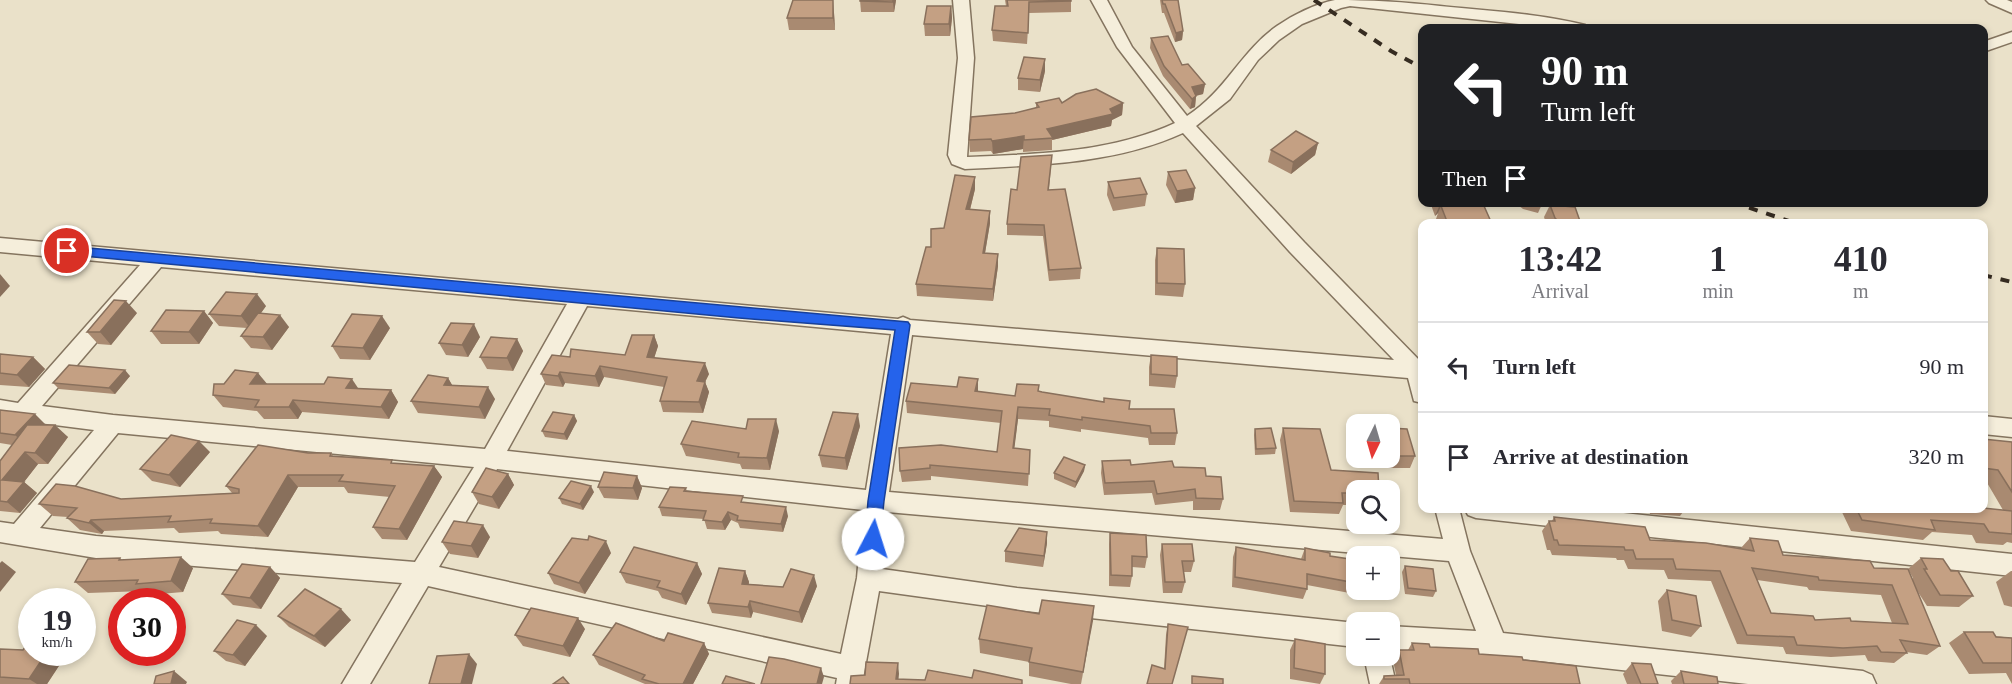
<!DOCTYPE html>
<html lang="en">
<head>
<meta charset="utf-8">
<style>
	body { margin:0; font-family:Georgia,serif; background:#f7f7f7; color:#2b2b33; height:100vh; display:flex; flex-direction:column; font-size:22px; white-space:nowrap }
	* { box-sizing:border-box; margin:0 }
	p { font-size:20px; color:#7c7c81 }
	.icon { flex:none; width:33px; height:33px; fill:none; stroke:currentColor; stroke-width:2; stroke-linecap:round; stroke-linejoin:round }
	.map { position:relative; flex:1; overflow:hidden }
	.side { position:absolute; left:1418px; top:219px; width:570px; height:294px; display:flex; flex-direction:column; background:#fff; border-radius:12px; box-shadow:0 3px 9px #0003 }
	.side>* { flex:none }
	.hud { position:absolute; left:1418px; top:24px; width:570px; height:183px; border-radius:12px; box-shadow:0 3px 9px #0003; background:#202124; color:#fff; overflow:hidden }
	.needle { width:39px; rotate:185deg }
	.buttons { position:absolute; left:1346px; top:414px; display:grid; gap:12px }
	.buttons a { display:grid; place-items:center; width:54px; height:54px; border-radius:12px; background:#fff; box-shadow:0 3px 9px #0003; font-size:30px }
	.speed { position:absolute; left:18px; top:588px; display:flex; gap:12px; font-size:30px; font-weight:700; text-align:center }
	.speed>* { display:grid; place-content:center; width:78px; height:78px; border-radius:50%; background:#fff; box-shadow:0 3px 9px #0003; line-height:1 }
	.speed small { font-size:15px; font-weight:400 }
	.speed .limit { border:9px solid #d22; background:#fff; color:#111 }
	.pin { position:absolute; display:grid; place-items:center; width:51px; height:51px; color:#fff; margin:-26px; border:3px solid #fff; border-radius:50%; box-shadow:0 2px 6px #0007 }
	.me { position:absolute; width:66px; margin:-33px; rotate:5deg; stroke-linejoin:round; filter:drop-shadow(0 0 4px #0008) }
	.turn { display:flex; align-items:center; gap:21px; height:126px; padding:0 24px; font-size:27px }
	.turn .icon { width:78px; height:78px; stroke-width:2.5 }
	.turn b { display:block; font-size:42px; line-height:51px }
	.then { display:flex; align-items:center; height:57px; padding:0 24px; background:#0003; gap:12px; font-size:22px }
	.eta { display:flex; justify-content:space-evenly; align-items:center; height:102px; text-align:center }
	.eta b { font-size:36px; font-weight:700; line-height:42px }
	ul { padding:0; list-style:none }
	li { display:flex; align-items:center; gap:18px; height:90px; padding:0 24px; border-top:2px solid #e1e1e2 }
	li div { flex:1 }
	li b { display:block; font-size:22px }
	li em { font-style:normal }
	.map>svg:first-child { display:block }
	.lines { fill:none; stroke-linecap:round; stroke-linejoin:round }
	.minor-casing { stroke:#84745f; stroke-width:3 }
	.minor { fill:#f5eedb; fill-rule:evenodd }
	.rail { stroke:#362c21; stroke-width:4; stroke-dasharray:9 9; stroke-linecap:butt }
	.wall { fill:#a98a71; fill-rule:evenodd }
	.shaded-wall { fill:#89705c }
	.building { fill:#c4a083; stroke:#89705c; stroke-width:1.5; fill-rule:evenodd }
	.route { fill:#2563eb; stroke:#184099; stroke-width:1.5 }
</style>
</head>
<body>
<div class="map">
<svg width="2012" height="684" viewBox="0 0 2012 684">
	<rect width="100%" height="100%" fill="#eae1c9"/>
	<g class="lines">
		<defs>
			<g id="minor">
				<path d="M953,0H969L974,58L967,157C1038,154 1109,153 1175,123L1117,47L1091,0H1107L1132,47L1187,116C1227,90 1240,52 1277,26C1293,15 1315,4 1335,0C1369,0 1406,2 1440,6C1488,11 1537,13 1585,25L1587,28H1557L1350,6L1341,8L1302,24L1279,40L1258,60L1230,99L1196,126L1304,242L1422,363V403L1414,401L1408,378L912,335L889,492L1443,539L1435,508H1459L1470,551L1503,633L1863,671L1872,675L1876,684H1748L1494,656L1389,650V626L1476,631L1449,561L887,512L882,569L1017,588L1356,623V647L1017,610L879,591L862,684H836L837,678L428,586L370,684H342L402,583L96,558L0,542V522L14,524L94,430L0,418V400L18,403L140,265L0,252V238L898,319L903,317L910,320L1394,360L1290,252L1183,133C1115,164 1039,165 965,169L952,164L948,155L958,58ZM161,267L567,304L485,449L113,415L42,406ZM587,306L891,334L866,490L507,451ZM118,433L474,467L415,562L96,536L40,528ZM497,469L863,510L857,578L841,654L439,567Z"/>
				<path d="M1986,0H2007L2012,2V13L1989,3Z"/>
				<path d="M2012,32V42L1983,52V42Z"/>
				<path d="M1983,416L2012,419V437L1983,434Z"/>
				<path d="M1464,508H1576L2012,554V576L1476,518L1468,515Z"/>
				<path d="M1389,653L1396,684H1370L1364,656H1389Z"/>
			</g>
		</defs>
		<use href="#minor" class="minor-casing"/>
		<use href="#minor" class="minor"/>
		<g class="rail">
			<path d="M1314,0L1391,51L1422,68"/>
			<path d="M1732,202L1798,224"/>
			<path d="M1983,275L2012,282"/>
		</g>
	</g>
	<g class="wall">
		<path d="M860,0H896L894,12H861Z"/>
		<path d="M1005,0H1071V12L1029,13L1027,44L993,41L992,30L1006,6Z"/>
		<path d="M1160,0H1178L1183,31L1182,40L1175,42L1164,13H1162Z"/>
		<path d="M951,6L952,18L950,36H925L924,24Z"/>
		<path d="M834,13L835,30H789L787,18Z"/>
		<path d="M1151,38L1182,65L1205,84L1203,94L1196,96L1195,107L1190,109L1163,76L1150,48Z"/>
		<path d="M1045,71L1040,92L1018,90V78Z"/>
		<path d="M1036,103H1123L1122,115L1112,120L1111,126L1052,140V150L1023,152V149L993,154L991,151L970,152L969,140L1015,113L1036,108Z"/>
		<path d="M1318,143L1315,155L1291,174L1268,162L1271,150Z"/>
		<path d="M1052,155L1049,190L1081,268L1080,279L1049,281L1043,236L1007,235V224L1017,190Z"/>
		<path d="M1422,162V183L1418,173Z"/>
		<path d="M1168,172L1195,188L1193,200L1175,203L1166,185Z"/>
		<path d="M975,177V189L970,210L990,211V223L985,253L998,254V266L993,301L917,296L916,284L931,247L944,228Z"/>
		<path d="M1108,182L1147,194L1145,206L1113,211L1107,195Z"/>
		<path d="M1430,202H1450L1446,206L1492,224H1438L1436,219L1438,213L1435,216Z"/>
		<path d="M1518,202H1543L1538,213L1523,209L1518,205Z"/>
		<path d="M1550,205L1581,224H1546L1544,217Z"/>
		<path d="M1157,248L1185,284L1183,297L1155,295V260Z"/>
		<path d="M266,306L261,313L289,327L272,350L251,348L241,336L247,328L219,326L209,314Z"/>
		<path d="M204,311L213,323L199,344H161L151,331Z"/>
		<path d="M137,313L111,345L98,344L87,332Z"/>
		<path d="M390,328L370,360L340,359L332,346Z"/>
		<path d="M654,335L658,346L654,358L709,374L705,382L709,392L703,413L663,412L660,401L664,387L604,377L599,387L565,383L563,387L546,385L541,374L570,357L625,355Z"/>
		<path d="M480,337L468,357L446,355L439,343Z"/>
		<path d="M517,339L523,351L513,371L487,369L480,357Z"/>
		<path d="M0,354L33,357L45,369L29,387L0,385Z"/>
		<path d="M1151,355L1177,376L1175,388L1149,386V367Z"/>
		<path d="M130,376L115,394L59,389L53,383Z"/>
		<path d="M448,378L452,385L495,399L485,419L418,413L411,401Z"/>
		<path d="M267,384L391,390L398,402L389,419L302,412L298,419H264L257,411L223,407L213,395Z"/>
		<path d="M1038,391L1129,409L1177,433L1175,445H1149L1148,438L1081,429V432L1049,427V421L1018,419L1014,448L1030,450L1028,486L931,476V480L902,482L900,471L997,452L1001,423L907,413L906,401L978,392L1015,396Z"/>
		<path d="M0,410L46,425L68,437L48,464H38L24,482L37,493L20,513L0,511V461L12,445L0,443Z"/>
		<path d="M574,415L577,421L567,440L545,437L542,431Z"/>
		<path d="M860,426L847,470L822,467L819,455Z"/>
		<path d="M1283,428L1331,470L1356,490V505H1343L1339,514L1290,512L1280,440Z"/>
		<path d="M1389,428L1415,456L1410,468H1387L1384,458H1389Z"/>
		<path d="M746,429L779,431L770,470L742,469L740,464L686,456L681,444Z"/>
		<path d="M1255,429L1276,448L1275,454L1255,455L1254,435Z"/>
		<path d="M1983,439L2012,442V543L2007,542L2003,545L1976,543L1972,535L1932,532L1923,540L1851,531L1840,508H1983L2003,510L1986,481H1983Z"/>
		<path d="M210,452L180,487L152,481L140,469Z"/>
		<path d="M308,453H331L333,456L394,463L434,466L442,477L407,540L382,539L373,527L390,497L348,493L344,487H298L268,537L221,534L218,531L179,533L174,528L104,531L102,534L80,530L67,518L68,517L53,516L39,504L121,499L232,493L226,486Z"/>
		<path d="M1102,461L1131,465L1174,467L1206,476L1223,499L1220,510H1193V501L1155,505L1152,493L1104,495L1101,473Z"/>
		<path d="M1085,465L1084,471L1075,488L1054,479V473Z"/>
		<path d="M508,474L514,485L499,509L479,504L472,492Z"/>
		<path d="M637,476L642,488L638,500L604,498L598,487Z"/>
		<path d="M686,488L687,492L745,503L788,516L783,532L740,528L738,523L731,520L725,530L707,529L704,519L662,516L659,507Z"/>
		<path d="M594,492L583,510L562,504L559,498Z"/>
		<path d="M1649,508H1686L1680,516L1650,514Z"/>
		<path d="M1718,508H1751L1748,511Z"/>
		<path d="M1767,508H1798L1794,513Z"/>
		<path d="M1554,517L1650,540L1740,549L1750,538L1783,555L1874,568L1912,579L1913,578L1908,569L1921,558L1951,571L1973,596L1959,607L1927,606L1916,589L1940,646L1927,655L1906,652L1907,653L1894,663L1868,661L1865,655L1831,657L1786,654L1783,647L1737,644L1711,581L1668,579L1664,570L1628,569L1624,560H1617L1616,558L1552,555L1550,550H1547L1542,531L1549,521H1552ZM1757,580L1807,587L1809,590L1881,595L1892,623L1815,620L1771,613Z"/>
		<path d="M1110,533L1147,557L1145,568L1132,567V576L1130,587L1109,586V544Z"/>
		<path d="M490,537L478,558L450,554L442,542Z"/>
		<path d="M1047,543L1043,567L1005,562V551Z"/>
		<path d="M1162,544L1194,561L1191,572H1184L1185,582L1182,593H1163L1160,555Z"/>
		<path d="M1236,547L1301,559L1305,548L1330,556L1356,560V590H1380L1376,598L1307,585V589L1303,599L1232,587L1233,557Z"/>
		<path d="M611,553L585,594L554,584L548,573Z"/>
		<path d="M120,558L122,560L193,568L183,592L148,595L144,591L88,593L75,582Z"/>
		<path d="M697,563L702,574L686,605L662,598L658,591L626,583L620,572Z"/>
		<path d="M1405,566L1436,591L1433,597L1405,594L1402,572Z"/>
		<path d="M270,567L280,578L261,609L233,605L222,594Z"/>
		<path d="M745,571L749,582V584L783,587L817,586L802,623L753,612L751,618L712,613L708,603Z"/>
		<path d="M2011,571H2012V607L2004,605L1996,582Z"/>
		<path d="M1667,590L1701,626L1691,637L1662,631L1658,601Z"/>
		<path d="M1094,606L1081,684H1071L1029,676V662L980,653L979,639Z"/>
		<path d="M278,616L351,620L325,647L289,627Z"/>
		<path d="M1168,624L1172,684L1164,669L1166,635Z"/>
		<path d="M585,629L570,657L523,646L515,635Z"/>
		<path d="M1964,632L2012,638V684L2006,673L1969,674L1949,643Z"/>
		<path d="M267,636L245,666L226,661L214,651Z"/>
		<path d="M1295,639L1325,674L1320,684L1290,679V650Z"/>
		<path d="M664,641L704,643L709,654L693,684H645L599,665L593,655Z"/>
		<path d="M1412,643L1430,647L1479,654L1523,660L1580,684H1379L1384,676L1396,675L1393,660L1399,650H1408Z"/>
		<path d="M0,649L68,652L47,684H0Z"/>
		<path d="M1632,663L1658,684H1627L1623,674Z"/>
		<path d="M1681,671L1718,684H1672L1671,681Z"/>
	</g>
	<g class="shaded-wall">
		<path d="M893,0H896L894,12L893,2Z"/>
		<path d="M833,1L834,13L835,30L833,18Z"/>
		<path d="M951,6L952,18L950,36L949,24Z"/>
		<path d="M1183,31L1182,40L1175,42L1176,33Z"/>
		<path d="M1045,59V71L1040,92V80Z"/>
		<path d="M1205,84L1203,94L1190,97L1192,87Z"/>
		<path d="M1196,96L1195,107L1190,109L1192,99Z"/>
		<path d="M1123,103L1122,115L1112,120L1111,126L1052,140L1053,138L1047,129L1110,109Z"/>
		<path d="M1024,136L1023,149L993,154L992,141Z"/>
		<path d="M1318,143L1315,155L1291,174L1293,162Z"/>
		<path d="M975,177V189L967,221L966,209Z"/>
		<path d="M1195,188L1193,200L1175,203L1177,191Z"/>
		<path d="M1441,202H1450L1442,209L1441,206L1438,213L1435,216Z"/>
		<path d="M990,211V223L983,265V253Z"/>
		<path d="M998,254V266L993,301V289Z"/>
		<path d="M0,274L10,286L0,297Z"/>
		<path d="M257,294L266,306L250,328L241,316Z"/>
		<path d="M126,301L137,313L111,345L100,332Z"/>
		<path d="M204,311L213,323L199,344L189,332Z"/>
		<path d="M280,315L289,327L272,350L263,337Z"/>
		<path d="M382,316L390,328L370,360L363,348Z"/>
		<path d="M474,324L480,337L468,357L462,345Z"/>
		<path d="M654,335L658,346L651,368L647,357Z"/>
		<path d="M517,339L523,351L513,371L507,358Z"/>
		<path d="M33,357L45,369L29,387L17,375Z"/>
		<path d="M705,363L709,374L700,392L697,381Z"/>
		<path d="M600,366L604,377L599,387L595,376Z"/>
		<path d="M125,370L130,376L115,394L109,388Z"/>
		<path d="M560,372L565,383L563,387L558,376Z"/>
		<path d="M258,373L268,385L250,384Z"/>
		<path d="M448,378L455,390L444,385Z"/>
		<path d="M352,379L360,391L346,388Z"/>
		<path d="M978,379V391L975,403V391Z"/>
		<path d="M705,382L709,392L703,413L699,402Z"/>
		<path d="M488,387L495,399L485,419L479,407Z"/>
		<path d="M391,390L398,402L389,419L381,407Z"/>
		<path d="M293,400L302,412L298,419L289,407Z"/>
		<path d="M1018,407V419L1013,460V448Z"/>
		<path d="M35,414L47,426L28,447L15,435Z"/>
		<path d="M858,414L860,426L847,470L845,458Z"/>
		<path d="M574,415L577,421L567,440L564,434Z"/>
		<path d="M776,419L779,431L770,470L767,458Z"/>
		<path d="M55,425L68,437L48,464L35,453Z"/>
		<path d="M199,441L210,452L180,487L169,475Z"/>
		<path d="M25,452L38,464L24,482L37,493L20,513L7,502L2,480Z"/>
		<path d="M1085,465L1084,471L1075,488L1076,482Z"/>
		<path d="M434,466L442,477L407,540L399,529Z"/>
		<path d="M508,474L514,485L499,509L492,497Z"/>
		<path d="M288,475L298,487L268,537L258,526Z"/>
		<path d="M637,476L642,488L638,500L633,488Z"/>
		<path d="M591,486L594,492L583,510L580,504Z"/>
		<path d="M786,507L788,516L783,532L781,524Z"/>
		<path d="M728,512L731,520L725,530L722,522Z"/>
		<path d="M91,520L104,531L102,534L89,523Z"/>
		<path d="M483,525L490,537L478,558L471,546Z"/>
		<path d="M1047,532V543L1043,567L1044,556Z"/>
		<path d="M606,541L611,553L585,594L579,583Z"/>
		<path d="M181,557L193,568L183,592L171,581Z"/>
		<path d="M2,561L16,572L0,592V563Z"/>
		<path d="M697,563L702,574L686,605L681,594Z"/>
		<path d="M270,567L280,578L261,609L250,598Z"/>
		<path d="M745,571L749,582L745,595L742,584Z"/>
		<path d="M814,575L817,586L802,623L799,612Z"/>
		<path d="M750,601L753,612L751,618L748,607Z"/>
		<path d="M1094,606L1093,621L1081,684Z"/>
		<path d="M341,609L351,620L325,647L314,636Z"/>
		<path d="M578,618L585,629L570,657L563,646Z"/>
		<path d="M256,625L267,636L245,666L233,655Z"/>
		<path d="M704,643L709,654L693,684H683Z"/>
		<path d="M47,652H68L47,684H37L29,679Z"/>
		<path d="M469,654L477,664L472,684H461Z"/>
		<path d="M898,663L899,674L898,684L896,679Z"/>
		<path d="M821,668L824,677L822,684H817Z"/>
		<path d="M174,671L187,682L186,684H171Z"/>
	</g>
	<g class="building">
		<path d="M793,0H833V18H787Z"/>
		<path d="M860,0H893V2L860,1Z"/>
		<path d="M1007,0H1071V1L1029,2L1028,33L992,30L995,6H1008Z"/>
		<path d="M1162,0H1178L1183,31L1176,33L1165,4H1163Z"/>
		<path d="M927,6H951L949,24H924Z"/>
		<path d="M1168,36L1182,65L1188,64L1205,84L1192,87L1196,96L1192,99L1164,66L1151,38Z"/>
		<path d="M1024,57L1045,59L1040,80L1018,78Z"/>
		<path d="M1096,89L1123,103L1110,109L1113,114L1047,129L1053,138L1024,140V136L992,141L991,139L969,140L971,117L1015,113L1039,107L1036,103L1059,98L1062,103L1076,94Z"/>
		<path d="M1296,131L1318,143L1293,162L1271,150Z"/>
		<path d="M1052,155L1048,190L1065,189L1081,268L1049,270L1044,225L1007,224L1011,189L1017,190L1021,157Z"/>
		<path d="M1186,170L1195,188L1177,191L1168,172Z"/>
		<path d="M955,175L975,177L966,209L990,211L983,253L998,254L993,289L916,284L926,247H931V229L944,228Z"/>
		<path d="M1140,178L1147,194L1114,198L1108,182Z"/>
		<path d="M1550,205L1575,207L1581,224H1561L1555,218Z"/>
		<path d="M1441,206H1484L1492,224H1448Z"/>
		<path d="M1157,248L1184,249L1185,284L1157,283Z"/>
		<path d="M226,292L257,294L241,316L209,314Z"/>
		<path d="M114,300L126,301L100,332H87Z"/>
		<path d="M166,310L204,311L189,332L151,331Z"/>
		<path d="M258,313L280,315L263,337L241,336Z"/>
		<path d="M352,314L382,316L363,348L332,346Z"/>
		<path d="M451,323L474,324L462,345L439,343Z"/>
		<path d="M632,335H654L647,357L705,363L697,381L705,382L699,402L660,401L667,377L600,366L595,376L560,372L558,376L541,374L552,355L570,357L571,349L625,355Z"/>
		<path d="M491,337L517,339L507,358L480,357Z"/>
		<path d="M0,354L33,357L17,375L0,373Z"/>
		<path d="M1151,355L1177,357V376L1151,374Z"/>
		<path d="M69,365L125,370L109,388L53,383Z"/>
		<path d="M235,370L258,373L250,384H324L328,377L352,379L346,388L391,390L381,407L293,400L289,407H255L259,400L213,395L214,384H224Z"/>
		<path d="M428,375L448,378L444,385L488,387L479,407L411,401Z"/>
		<path d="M959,377L978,379L975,391L1015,396L1017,384L1039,385L1038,391L1042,392L1104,402V398L1130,401L1129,409H1174L1177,433H1151L1150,426L1082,417V420L1049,415L1050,409L1018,407L1013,448L1030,450L1029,474L930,465V468L900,471L899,448L941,445L997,452L1002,411L906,401L911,383L957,387Z"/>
		<path d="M0,410L35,414L15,435L0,433Z"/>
		<path d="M553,412L574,415L564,434L542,431Z"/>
		<path d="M833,412L858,414L845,458L819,455Z"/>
		<path d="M748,419H776L767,458L738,457L739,453L681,444L692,421L746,429Z"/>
		<path d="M27,425H55L35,453L25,452L2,480L24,482L7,502L0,501V461Z"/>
		<path d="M1271,428L1276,448L1256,449L1255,429Z"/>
		<path d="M1283,428L1320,429L1331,470L1378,473L1379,490H1356V493H1342L1343,503L1294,501Z"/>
		<path d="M1389,428L1407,429L1415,456H1392L1389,444Z"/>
		<path d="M171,435L199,441L169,475L140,469Z"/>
		<path d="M1983,439L2012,442V492L1998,470L1983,468Z"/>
		<path d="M258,445L308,453H331L330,456L392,460L391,463L434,466L399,529L373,527L395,486L339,481L343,475H288L258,526L210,523L212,519L168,522L171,516L91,520L89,523L67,518L77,508L39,504L56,484L75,486L121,499L239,493V489L226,486Z"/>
		<path d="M1064,457L1085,465L1076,482L1054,473Z"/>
		<path d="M1130,460L1131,465L1172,461L1174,467L1205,468L1206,476L1221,477L1223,499L1196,498L1195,489L1157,494L1154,481L1105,483L1102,461Z"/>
		<path d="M486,468L508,474L492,497L472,492Z"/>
		<path d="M604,472L637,476L633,488L598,487Z"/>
		<path d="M571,481L591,486L580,504L559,498Z"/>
		<path d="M670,487L686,488L684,491L743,496L741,502L786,507L781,524L737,520L738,516L728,512L722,522L703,520L706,511L659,507Z"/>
		<path d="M1856,508H1983L2012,511V534L1989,532L1984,524L1931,520L1935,530L1862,520Z"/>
		<path d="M1554,517L1645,527L1650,540L1706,543L1754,551L1750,538L1778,541L1783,555L1870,561L1874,568L1908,569L1940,646L1900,640L1907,653L1881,652L1877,646L1843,648L1797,645L1794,637L1747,635L1720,571L1676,569L1673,559H1636L1633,550H1625L1624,547L1559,545L1557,540H1554L1549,521H1555ZM1752,568L1818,577L1819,580L1892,585L1908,624L1851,621L1850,618L1815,620L1813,616L1771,613Z"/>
		<path d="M454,521L483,525L471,546L442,542Z"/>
		<path d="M1019,528L1047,532L1044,556L1005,551Z"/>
		<path d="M1110,533L1146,535L1147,557L1132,556V576L1111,575Z"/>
		<path d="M589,536L606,541L579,583L548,573L572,538L588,540Z"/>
		<path d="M1162,544H1192L1194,561H1182L1185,582H1165Z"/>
		<path d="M634,547L697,563L681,594L657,587L660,581L620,572Z"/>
		<path d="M1236,547L1305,560V548L1330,553V556L1356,560V583L1307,574V589L1235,577Z"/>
		<path d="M181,557L171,581L136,584L138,580L75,582L88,559L120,558L119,560Z"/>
		<path d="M1921,558L1943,559L1951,571H1958L1973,596L1940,595L1924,569H1927Z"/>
		<path d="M242,564L270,567L250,598L222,594Z"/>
		<path d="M1405,566L1433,569L1436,591L1408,588Z"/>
		<path d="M719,568L745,571L742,584L783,587L791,569L814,575L799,612L750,601L748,607L708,603Z"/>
		<path d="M305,589L341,609L314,636L278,616Z"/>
		<path d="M1667,590L1696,596L1701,626L1672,620Z"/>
		<path d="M1042,600L1094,606L1083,672L1029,662L1032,648L979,639L987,605L1039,614Z"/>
		<path d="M531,608L578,618L563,646L515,635Z"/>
		<path d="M237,620L256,625L233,655L214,651Z"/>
		<path d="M616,623L664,641L668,633L704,643L683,684H659L642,679L645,675L593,655Z"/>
		<path d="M1168,624L1188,627L1172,684H1147L1152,665L1165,669Z"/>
		<path d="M1964,632H1993L1996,637L2012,638V663H1983Z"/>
		<path d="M32,638V652H47L29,679L0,677V649L23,650Z"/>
		<path d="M1295,639L1325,644V674L1294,668Z"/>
		<path d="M1412,643L1429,644L1430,647L1478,649L1479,654L1522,657L1523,660L1576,666L1580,684H1410L1409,679H1384V676L1404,675L1399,650H1414Z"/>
		<path d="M469,654L461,684H429L437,656Z"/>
		<path d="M769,657L784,659L821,668L817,684H761Z"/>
		<path d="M866,662L898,663L896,679L925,680L928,670L972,678L974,670L1022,680V684H850L851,676L865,675Z"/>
		<path d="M1632,663L1651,664L1658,684H1641Z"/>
		<path d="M174,671L171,684H154L156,676Z"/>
		<path d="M1681,671L1717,677L1718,684H1684Z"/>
		<path d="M726,676L755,684H722Z"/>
		<path d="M1192,676L1223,679V684H1192Z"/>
		<path d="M563,677L569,684H553Z"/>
	</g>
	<path class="route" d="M67,246L908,322L910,325L884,501L880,539L878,544L873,546L867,544L865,539L868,501L895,330L739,318L62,254L60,251Z"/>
</svg>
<div class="buttons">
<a><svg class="needle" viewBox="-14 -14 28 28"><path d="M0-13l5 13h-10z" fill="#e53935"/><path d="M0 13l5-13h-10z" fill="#7c7c81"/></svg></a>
<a><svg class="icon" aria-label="search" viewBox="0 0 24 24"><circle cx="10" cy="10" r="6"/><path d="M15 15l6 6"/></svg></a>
<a>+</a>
<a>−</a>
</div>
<div class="speed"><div>19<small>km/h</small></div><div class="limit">30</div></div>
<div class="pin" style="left:67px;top:251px;background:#d93025"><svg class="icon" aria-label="arrive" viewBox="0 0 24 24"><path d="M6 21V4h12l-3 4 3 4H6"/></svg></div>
<svg class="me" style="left:873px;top:539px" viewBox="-20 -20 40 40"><circle r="19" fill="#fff"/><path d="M0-13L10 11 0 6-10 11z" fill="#2563eb"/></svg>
<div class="hud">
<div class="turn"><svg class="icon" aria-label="left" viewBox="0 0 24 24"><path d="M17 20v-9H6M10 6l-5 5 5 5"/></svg><div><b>90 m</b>Turn left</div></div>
<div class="then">Then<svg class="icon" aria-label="arrive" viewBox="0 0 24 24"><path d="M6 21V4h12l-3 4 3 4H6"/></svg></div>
</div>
<section class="side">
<div class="eta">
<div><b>13:42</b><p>Arrival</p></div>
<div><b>1</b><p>min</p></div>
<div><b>410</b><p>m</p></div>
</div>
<ul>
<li><svg class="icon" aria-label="left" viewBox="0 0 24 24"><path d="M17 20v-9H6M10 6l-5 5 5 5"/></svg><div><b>Turn left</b></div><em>90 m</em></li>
<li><svg class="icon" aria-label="arrive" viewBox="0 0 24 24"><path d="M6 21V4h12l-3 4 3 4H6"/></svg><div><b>Arrive at destination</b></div><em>320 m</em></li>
</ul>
</section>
</div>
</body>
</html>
